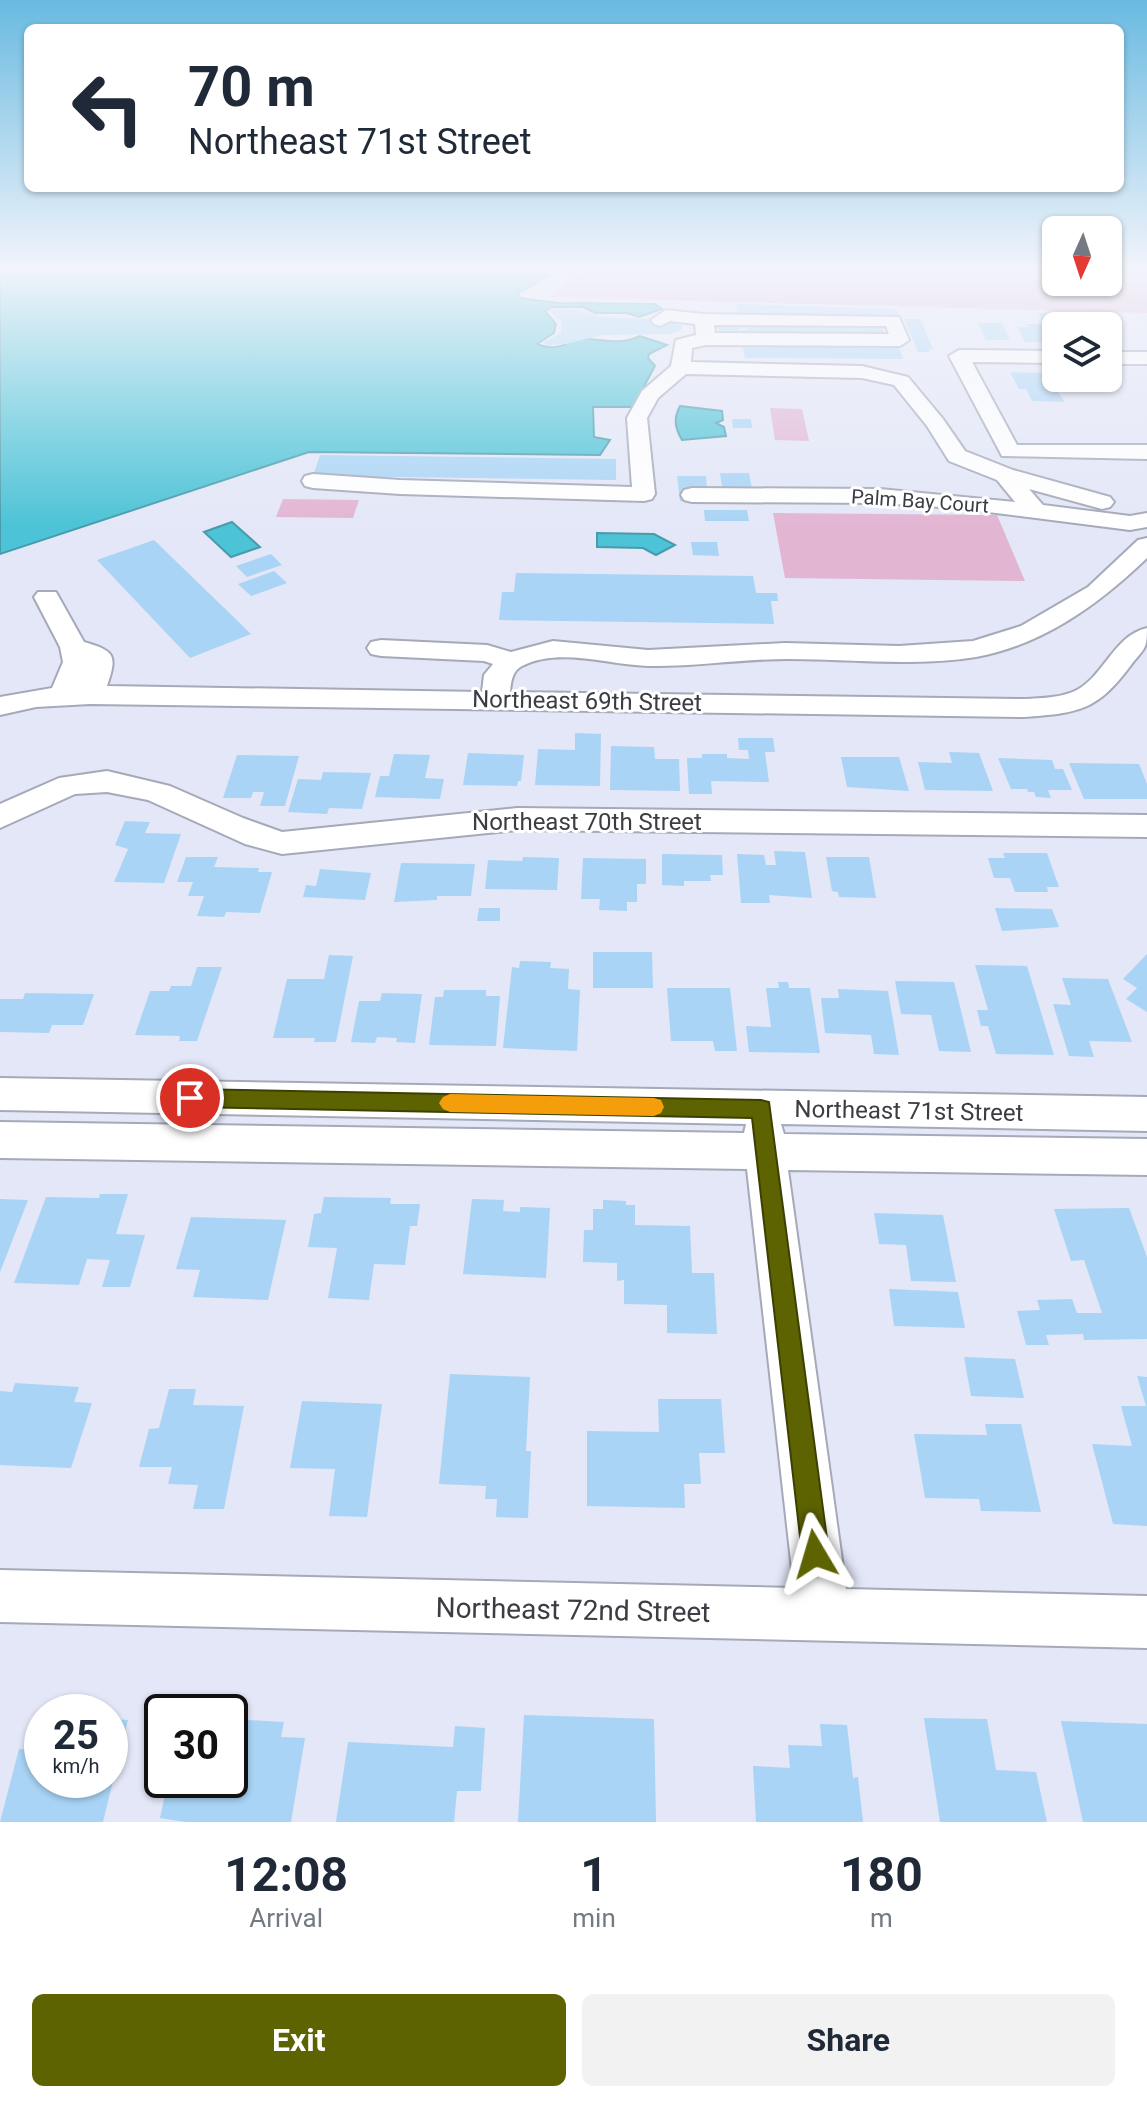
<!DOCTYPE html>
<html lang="en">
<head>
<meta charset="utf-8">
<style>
	body { margin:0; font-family:Roboto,sans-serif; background:#f2f2f3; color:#1f2937; height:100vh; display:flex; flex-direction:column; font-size:30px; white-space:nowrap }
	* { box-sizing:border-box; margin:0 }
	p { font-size:26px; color:#747a83 }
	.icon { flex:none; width:44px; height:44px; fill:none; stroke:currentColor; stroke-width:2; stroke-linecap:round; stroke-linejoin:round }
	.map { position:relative; height:1822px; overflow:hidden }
	.drawer { display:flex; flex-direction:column; background:#fff; flex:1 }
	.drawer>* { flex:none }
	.top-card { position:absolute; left:24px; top:24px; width:1100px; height:168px; border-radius:12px; box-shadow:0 2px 6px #0004; background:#fff; color:#1f2937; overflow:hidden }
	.needle { width:52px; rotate:183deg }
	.controls { position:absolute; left:1042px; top:216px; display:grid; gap:16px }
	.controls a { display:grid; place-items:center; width:80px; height:80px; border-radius:12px; background:#fff; box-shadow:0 2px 6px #0004; font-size:40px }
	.speed { position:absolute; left:24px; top:1694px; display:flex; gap:16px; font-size:40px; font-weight:700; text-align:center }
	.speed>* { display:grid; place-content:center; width:104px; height:104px; border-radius:50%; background:#fff; box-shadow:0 2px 6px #0004; line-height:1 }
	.speed small { font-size:20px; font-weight:400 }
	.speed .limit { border:4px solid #111; border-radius:12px; background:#fff; color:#111 }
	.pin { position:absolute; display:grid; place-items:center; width:68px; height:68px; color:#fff; margin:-34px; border:4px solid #fff; border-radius:50%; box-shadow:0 2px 8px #0007 }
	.me { position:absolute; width:88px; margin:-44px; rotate:353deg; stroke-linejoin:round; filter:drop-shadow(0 0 6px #0008) }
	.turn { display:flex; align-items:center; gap:28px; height:168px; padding:0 32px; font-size:36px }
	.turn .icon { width:104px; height:104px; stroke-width:2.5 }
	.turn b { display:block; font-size:56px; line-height:68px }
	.eta { display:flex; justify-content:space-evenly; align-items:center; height:136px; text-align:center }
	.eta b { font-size:48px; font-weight:700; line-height:56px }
	.primary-button { display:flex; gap:16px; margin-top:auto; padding:16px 32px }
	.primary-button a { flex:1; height:92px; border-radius:12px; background:#5d6300; color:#fff; font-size:32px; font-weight:700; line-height:92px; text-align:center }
	.primary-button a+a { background:#f2f2f3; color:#1f2937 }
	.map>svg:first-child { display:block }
	.green { fill:#e2b5d3 }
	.water { fill:#4cc3d6; stroke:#479baa; stroke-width:2 }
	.building { fill:#a9d4f5 }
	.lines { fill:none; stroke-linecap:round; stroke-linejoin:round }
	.minor-casing { stroke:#a5a9b8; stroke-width:4 }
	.minor { fill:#fff; fill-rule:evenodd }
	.route { fill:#5d6300; stroke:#3c4000; stroke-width:2 }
	.slow { fill:#f59e0b }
	.labels { text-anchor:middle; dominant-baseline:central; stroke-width:6; stroke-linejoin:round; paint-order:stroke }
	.far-street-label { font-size:20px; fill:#3b3d43; stroke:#fff }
	.street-label { font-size:24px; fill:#3b3d43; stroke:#fff }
	.near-street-label { font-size:28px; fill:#3b3d43; stroke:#fff }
</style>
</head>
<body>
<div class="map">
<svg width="1147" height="1822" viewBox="0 0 1147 1822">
	<rect width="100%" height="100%" fill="#e3e7f7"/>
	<g class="green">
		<path d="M579,271H1056V282H1108V271H1147V313L551,297Z"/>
		<path d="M770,408L802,409L809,441L775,440Z"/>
		<path d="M283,499L359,500L353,518L276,517Z"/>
		<path d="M773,513L997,515L1025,581L785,578Z"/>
	</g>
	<g class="water">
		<path d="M0,271H558C542,277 533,286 518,293L520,298L558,303L655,304L662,309L639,317L627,313H595L583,307H552L545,311L556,324L554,333L537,344C559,354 570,338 588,339C608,340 621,345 640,336L667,345L649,354L648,358L655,366L633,407H593L594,437L610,440L600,455L309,452L0,554Z"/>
		<path d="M680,406L722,411L723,420L716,423L724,427L726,436L682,440C675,428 673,419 680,406Z"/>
		<path d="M232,522L260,547L231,557L204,532Z"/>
		<path d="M597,533L654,534L675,545L656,555L643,548L597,547Z"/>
	</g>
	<g class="building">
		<path d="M736,304L897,309L899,317L738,316Z"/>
		<path d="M553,309H573L604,317L666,320L682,326L681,330L669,334L602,335L567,344L548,345L543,343L561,333L562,322L549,311Z"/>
		<path d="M1038,313L1094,314L1102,326L1045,325Z"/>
		<path d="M904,319H920L933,349H929L930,352H918Z"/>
		<path d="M746,323L881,324L886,337L743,336L742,330H748Z"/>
		<path d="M978,323H1002L1010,340H986Z"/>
		<path d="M1026,324H1042L1052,342H1025L1017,327H1028Z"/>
		<path d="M718,325H739L740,335L719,334Z"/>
		<path d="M742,344L898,345L903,359L745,358Z"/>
		<path d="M1010,372L1044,373L1065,402L1032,401L1026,389H1019Z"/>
		<path d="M732,419H751L752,428H733Z"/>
		<path d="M320,455L616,459V480L313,476Z"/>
		<path d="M720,473H749L753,494H723Z"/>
		<path d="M677,476H706L707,489L693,501H680Z"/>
		<path d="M704,510H747L749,521H705Z"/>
		<path d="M154,540L251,634L190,658L97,560Z"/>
		<path d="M691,542H717L719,556L693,555Z"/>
		<path d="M271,554L282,565L247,577L236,566Z"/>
		<path d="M274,571L287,583L251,596L238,584Z"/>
		<path d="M516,573L753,576L756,593H777L778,601H771L774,624L499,620L502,592H514Z"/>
		<path d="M575,733L601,734L600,786L535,785L538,749L575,750Z"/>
		<path d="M738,738H773L775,752H765L769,782L711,781L712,794H689L687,758H702V754H727V758L749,759L748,750H739Z"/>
		<path d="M611,746L654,747L655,759H679L680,791L610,790Z"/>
		<path d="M949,752L979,753L993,791L925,790L918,762L952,763Z"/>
		<path d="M468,753L524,755L521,781H518L517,786L463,785Z"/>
		<path d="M394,754L430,755L425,778L444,779L440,799L375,797L380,776H389Z"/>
		<path d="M237,755L299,756L285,806H260L264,792H253L251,798H223Z"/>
		<path d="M841,757H899L909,791L847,787Z"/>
		<path d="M998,758L1052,760L1055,769H1063L1072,790H1048L1051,798L1036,797L1034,792H1028L1027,789H1011Z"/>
		<path d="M1069,763L1139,764L1147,784V799H1084Z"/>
		<path d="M323,772L371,773L362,809L329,808L327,814L288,812L298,779L321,780Z"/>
		<path d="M125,821L150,822L145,833L181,834L164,883L114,882L128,849L115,845Z"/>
		<path d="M774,851L805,852L812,898L769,895L770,903H741L737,854L764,855L766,865H776Z"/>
		<path d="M1003,853H1047L1059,887H1047L1048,892H1015L1010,878H994L988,858H1005Z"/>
		<path d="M662,854L722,855L723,875H710L711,881H684V886L662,885Z"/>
		<path d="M186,857H218L214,867L259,868L258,872H272L260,913L226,912L224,917L197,916L204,896H188L193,882H177Z"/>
		<path d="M523,857L559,858L557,890L485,889L488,860L522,861Z"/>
		<path d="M826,857H869L876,898L839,897L838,892L832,891Z"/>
		<path d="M583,858L646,859V884H637V902H627V911L599,910L600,899H581Z"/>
		<path d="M401,863L475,864L471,896H437V900L394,902Z"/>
		<path d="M320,869L371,873L365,900L303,897L306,885L316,886Z"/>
		<path d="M479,908H500V921H477Z"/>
		<path d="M995,908L1052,909L1059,927L1002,931Z"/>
		<path d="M593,952H652L653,988H593Z"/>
		<path d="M1147,954V1012L1126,999L1137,988L1123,979Z"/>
		<path d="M329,955L353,956L336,1042H314L315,1038H273L287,979H324Z"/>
		<path d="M520,961L551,962L550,968L569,969L568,989L580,990L577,1051L503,1048L512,967L519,968Z"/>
		<path d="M975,965L1027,966L1054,1055L996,1054L988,1026H981L977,1010H988Z"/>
		<path d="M197,967H222L197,1041H179L180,1036L135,1035L150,991H169L171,986H191Z"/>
		<path d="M1062,978L1108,979L1132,1042L1089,1041L1094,1057L1069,1056L1053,1004L1071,1005Z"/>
		<path d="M895,981L954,982L971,1052L939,1051L931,1015L901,1014Z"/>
		<path d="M778,982H788L789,988H810L820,1053L749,1052L746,1026L771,1027L766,988H779Z"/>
		<path d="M667,988H730L737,1051H715L713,1041H671Z"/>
		<path d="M838,989L888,991L899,1055L874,1054L871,1035L825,1033L821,998H839Z"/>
		<path d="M444,990H486V996H500L496,1046L429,1045L435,997H443Z"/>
		<path d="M25,993L94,994L83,1025H52L49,1033L0,1032V999H23Z"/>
		<path d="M382,993L422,994L415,1043L396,1042L397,1038L377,1037L375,1043L351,1042L359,1001H380Z"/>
		<path d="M100,1194H128L116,1234L145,1235L130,1287H102L110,1260L87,1259L79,1285L14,1283L46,1197L99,1198Z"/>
		<path d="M324,1197L391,1198L390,1204H420L417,1226H410L405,1265L374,1264L369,1300L328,1298L337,1248L308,1247L314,1214L321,1213Z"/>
		<path d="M0,1199L28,1200L0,1272Z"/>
		<path d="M472,1199L504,1200L503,1211L520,1212V1207L550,1208L546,1278L463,1274Z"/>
		<path d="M603,1200L626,1201V1205H635V1225L690,1226L692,1273H714L717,1334L667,1333V1305L624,1304V1280L617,1281V1263L583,1262L584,1230H593V1209H603Z"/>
		<path d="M1129,1208L1147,1257V1339L1084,1340L1083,1334L1046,1335L1049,1345H1026L1017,1311L1040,1310L1037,1300L1072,1299L1077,1313H1102L1084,1260L1071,1261L1054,1209Z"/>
		<path d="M874,1213L943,1215L956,1282L911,1281L906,1245L879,1244Z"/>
		<path d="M191,1217L286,1220L268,1300L193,1297L200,1270L176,1269Z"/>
		<path d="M889,1289L958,1292L965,1328L894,1326Z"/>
		<path d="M964,1357L1015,1359L1024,1398L971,1396Z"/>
		<path d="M450,1374L530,1377L526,1451H531L528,1518L496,1517L497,1499H485L486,1486L439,1484Z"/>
		<path d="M1137,1376L1147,1377V1526L1113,1524L1092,1444L1132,1446L1121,1406H1146Z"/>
		<path d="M15,1383L79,1387L74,1402L92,1403L71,1468L0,1465V1391L12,1392Z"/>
		<path d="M169,1389H196L193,1405L244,1406L224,1509H193L198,1485L168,1484L172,1467H139L149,1429L159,1428Z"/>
		<path d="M658,1399H721L725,1453H699L701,1484H684L685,1508L587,1506V1431L659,1432Z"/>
		<path d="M302,1401L382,1404L367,1517L329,1516L335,1469L290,1468Z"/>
		<path d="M985,1424H1021L1041,1512L981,1511L979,1499L925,1498L914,1434L987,1435Z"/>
		<path d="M524,1715L654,1719L656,1822H518Z"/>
		<path d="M924,1718L987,1719L996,1770L1036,1772L1047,1822H940Z"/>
		<path d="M110,1719L128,1720L103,1822H0L19,1749L42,1750V1780H110Z"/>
		<path d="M230,1719L284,1722L281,1737L305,1738L291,1822H186L160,1818L168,1780H230Z"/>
		<path d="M1061,1721L1147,1724V1822H1083Z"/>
		<path d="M820,1724L847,1725L853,1778L858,1777L863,1822H756L753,1766L790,1768L788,1745L822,1746Z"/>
		<path d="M455,1726L485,1728L481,1791H457L454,1822H336L348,1742L453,1747Z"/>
	</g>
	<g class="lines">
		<defs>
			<g id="minor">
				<path d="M666,310L704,314L899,317L909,340L900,346L706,345L692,348L691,362L862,366L908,377L943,419L965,451L1013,470L1110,497L1114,502L1110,507L1102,509L1029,489L1043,505L1130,516L1147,513V527L1130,530L956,508L880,503L692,502L684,500L681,495L684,490L692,488L880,489L1015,502L997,480L949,461L927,426L894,385L862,378L686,374L658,398L647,418L655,494L652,499L644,501L400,494L313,488L305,486L302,481L305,476L313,474L400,480L632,487L627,418L642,391L671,366L676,340L696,335L695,324L670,321L660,326L654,324L651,320ZM714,325L886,326L889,334L715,333Z"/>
				<path d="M959,350L1056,351V363L972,362L1017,445H1147V459L1002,456L949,356Z"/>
				<rect x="1108" y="352" width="39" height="12"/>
				<path d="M1147,538V558C1099,604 1043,645 976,657C914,667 850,659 788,659C741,659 694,667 648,666C608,665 560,647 522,666C512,671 511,682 510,692L1024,699C1041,698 1060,698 1075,691C1105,676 1113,636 1147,628C1147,651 1144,648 1131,665C1097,711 1079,713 1024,717L90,704L36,707L0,715V697L52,688L63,662L60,647L34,597L38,592H56L84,642C116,651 117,656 107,686L482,692L484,675L493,664L484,661L381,656L371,654L367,648L371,642L381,640L487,645L511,652L553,641L648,650L785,643L899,646L973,641L1021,626L1088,587L1138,540Z"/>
				<path d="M107,771L170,786L243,818L282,832L517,808L1147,815V837L517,830L282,854L245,844L148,800L107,792L75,794L0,828V804L59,778Z"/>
				<path d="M0,1078L1147,1097V1131L781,1124L784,1134L1147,1139V1175L788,1170L846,1589L1147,1596V1648L0,1622V1570L794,1588L747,1169L0,1158V1122L744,1133L746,1124L0,1110Z"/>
			</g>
		</defs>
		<use href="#minor" class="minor-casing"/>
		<use href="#minor" class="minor"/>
	</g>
	<linearGradient id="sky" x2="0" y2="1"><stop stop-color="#69bae1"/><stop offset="0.51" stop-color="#f2f4fb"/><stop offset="1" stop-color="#f2f4fb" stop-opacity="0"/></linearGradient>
	<rect width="1147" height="527" fill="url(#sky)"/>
	<path class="route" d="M190,1089L761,1100L769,1102L829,1554L825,1563L815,1567L806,1563L802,1554L752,1118L190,1107L183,1104L180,1098L183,1092Z"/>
	<path class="slow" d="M450,1094L654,1098L661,1100L664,1107L661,1113L654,1116L450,1112L443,1109L439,1103L443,1097Z"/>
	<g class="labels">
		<g class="far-street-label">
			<text transform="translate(920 501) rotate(4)">Palm Bay Court</text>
		</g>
		<g class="street-label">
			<text transform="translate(587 701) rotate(1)">Northeast 69th Street</text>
			<text x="587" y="822">Northeast 70th Street</text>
			<text transform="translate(909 1111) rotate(1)">Northeast 71st Street</text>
		</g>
		<g class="near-street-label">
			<text transform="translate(573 1610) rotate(1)">Northeast 72nd Street</text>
		</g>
	</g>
</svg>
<div class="controls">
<a><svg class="needle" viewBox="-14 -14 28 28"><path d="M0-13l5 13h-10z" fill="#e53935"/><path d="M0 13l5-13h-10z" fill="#747a83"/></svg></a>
<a><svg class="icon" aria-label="layers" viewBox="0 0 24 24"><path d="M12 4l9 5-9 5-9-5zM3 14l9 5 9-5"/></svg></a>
</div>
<div class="speed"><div>25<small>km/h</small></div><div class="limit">30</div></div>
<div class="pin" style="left:190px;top:1098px;background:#d93025"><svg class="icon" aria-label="arrive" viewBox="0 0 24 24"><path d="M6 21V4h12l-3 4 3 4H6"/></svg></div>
<svg class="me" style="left:815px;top:1554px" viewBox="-20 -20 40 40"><path d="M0-17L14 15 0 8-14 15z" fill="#5d6300" stroke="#fff" stroke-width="4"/></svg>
<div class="top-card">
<div class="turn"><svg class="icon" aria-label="left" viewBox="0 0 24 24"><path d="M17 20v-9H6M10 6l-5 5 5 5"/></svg><div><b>70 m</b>Northeast 71st Street</div></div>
</div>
</div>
<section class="drawer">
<div class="eta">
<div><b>12:08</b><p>Arrival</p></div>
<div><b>1</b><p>min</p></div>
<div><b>180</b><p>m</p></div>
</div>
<div class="primary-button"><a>Exit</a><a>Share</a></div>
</section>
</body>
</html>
